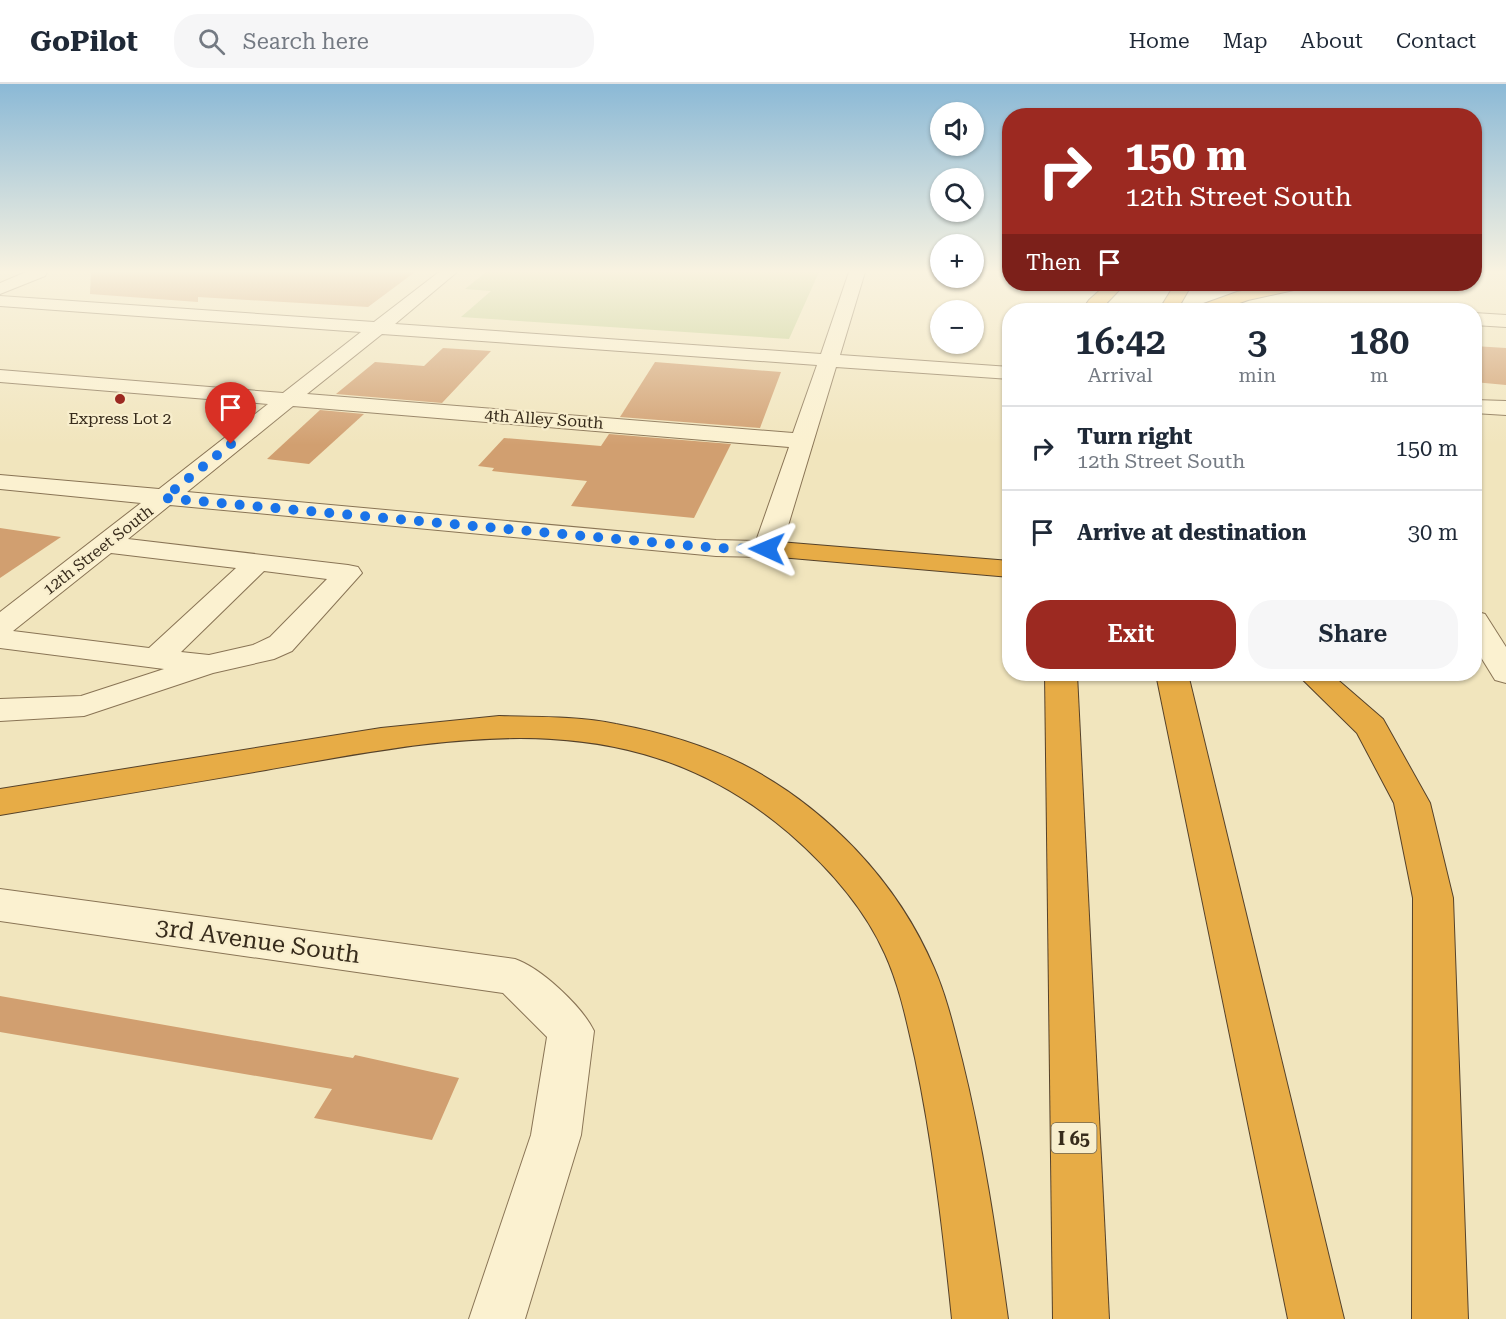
<!DOCTYPE html>
<html lang="en">
<head>
<meta charset="utf-8">
<style>
	body { margin:0; font-family:"Roboto Serif",serif; background:#f6f6f7; color:#1f2937; height:100vh; display:flex; flex-direction:column; font-size:22px; white-space:nowrap }
	* { box-sizing:border-box; margin:0 }
	p { font-size:20px; color:#747a83 }
	.icon { flex:none; width:33px; height:33px; fill:none; stroke:currentColor; stroke-width:2; stroke-linecap:round; stroke-linejoin:round }
	.map { position:relative; flex:1; overflow:hidden }
	.panel { position:absolute; left:1002px; top:219px; width:480px; height:378px; display:flex; flex-direction:column; background:#fff; border-radius:24px; box-shadow:0 2px 4px #0004 }
	.panel>* { flex:none }
	.guide { position:absolute; left:1002px; top:24px; width:480px; height:183px; border-radius:24px; box-shadow:0 2px 4px #0004; background:#9c2921; color:#fff; overflow:hidden }
	.tools { position:absolute; left:930px; top:18px; display:grid; gap:12px }
	.tools a { display:grid; place-items:center; width:54px; height:54px; border-radius:50%; background:#fff; box-shadow:0 2px 4px #0004; font-size:30px }
	.pin { position:absolute; display:grid; place-items:center; width:51px; height:51px; color:#fff; margin:-62px -26px; border-radius:50% 50% 50% 0; rotate:-45deg; box-shadow:0 0 6px #0007 }
	.pin .icon { rotate:45deg }
	.me { position:absolute; width:66px; margin:-33px; rotate:271deg; stroke-linejoin:round; filter:drop-shadow(0 0 4px #0008) }
	.turn { display:flex; align-items:center; gap:21px; height:126px; padding:0 24px; font-size:27px }
	.turn .icon { width:78px; height:78px; stroke-width:2.5 }
	.turn b { display:block; font-size:42px; line-height:51px }
	.then { display:flex; align-items:center; height:57px; padding:0 24px; background:#0003; gap:12px; font-size:22px }
	.eta { display:flex; justify-content:space-evenly; align-items:center; height:102px; text-align:center }
	.eta b { font-size:36px; font-weight:600; line-height:42px }
	.cta { display:flex; gap:12px; margin-top:auto; padding:12px 24px }
	.cta a { flex:1; height:69px; border-radius:24px; background:#9c2921; color:#fff; font-size:24px; font-weight:600; line-height:69px; text-align:center }
	.cta a+a { background:#f6f6f7; color:#1f2937 }
	ul { padding:0; list-style:none }
	li { display:flex; align-items:center; gap:18px; height:84px; padding:0 24px; border-top:2px solid #e0e1e3 }
	li div { flex:1 }
	li b { display:block; font-size:22px }
	li em { font-style:normal }
	header { display:flex; align-items:center; gap:36px; box-sizing:border-box; height:84px; padding:0 30px; background:#fff; border-bottom:2px solid #e0e1e3 }
	header strong { font-size:28px }
	nav { display:flex; gap:33px; margin-inline-start:auto; font-size:21px }
	.search { width:420px; height:54px; background:#f6f6f7; display:flex; align-items:center; gap:15px; box-sizing:border-box; padding:0 21px; border-radius:24px; color:#747a83; font-size:22px }
	.map>svg:first-child { display:block }
	.green { fill:#c3cf90 }
	.building { fill:#d19f70 }
	.lines { fill:none; stroke-linecap:round; stroke-linejoin:round }
	.minor-casing { stroke:#897455; stroke-width:2 }
	.highway-casing { stroke:#56422a; stroke-width:2 }
	.minor { fill:#fbf1d0; fill-rule:evenodd }
	.highway { fill:#e7ac46; fill-rule:evenodd }
	.route { stroke:#1a73e8; stroke-width:10; stroke-dasharray:0 18 }
	.poi-dot { fill:#9c2921; stroke:#f8eecd; stroke-width:2 }
	.labels { text-anchor:middle; dominant-baseline:central; stroke-width:4.5; stroke-linejoin:round; paint-order:stroke }
	.far-poi-label { font-size:16px; fill:#372b1b; stroke:#f8eecd }
	.far-street-label { font-size:16px; fill:#372b1b; stroke:#f8eecd }
	.shield { fill:#f8eecd; stroke:#716650; stroke-width:1.5 }
	.shield-label { font-size:18px; font-weight:bold; fill:#372b1b }
	.near-street-label { font-size:24px; fill:#372b1b; stroke:#f8eecd }
</style>
</head>
<body>
<header>
<strong>GoPilot</strong>
<div class="search"><svg class="icon" aria-label="search" viewBox="0 0 24 24"><circle cx="10" cy="10" r="6"/><path d="M15 15l6 6"/></svg>Search here</div>
<nav><a>Home</a><a>Map</a><a>About</a><a>Contact</a></nav>
</header>
<div class="map">
<svg width="1506" height="1235" viewBox="0 0 1506 1235">
	<rect width="100%" height="100%" fill="#f1e5bd"/>
	<path class="green" d="M486,188H819L789,255L461,233L491,207L465,205Z"/>
	<g class="building">
		<path d="M91,188H415L368,223L198,213V218L90,210Z"/>
		<path d="M1474,262L1506,264V301L1474,298Z"/>
		<path d="M443,264L491,267L442,319L336,310L375,278L424,282Z"/>
		<path d="M655,278L781,288L760,344L620,333Z"/>
		<path d="M320,326L364,330L309,380L267,375Z"/>
		<path d="M609,350L731,360L694,434L571,422L587,397L492,387L494,384L478,382L504,354L601,362Z"/>
		<path d="M0,444L61,453L0,494Z"/>
		<path d="M0,912L353,974L355,971L459,994L432,1056L314,1034L332,1005L0,948Z"/>
	</g>
	<g class="lines">
		<defs>
			<g id="minor">
				<path d="M26,188H47L45,192L0,210V199Z"/>
				<path d="M439,188H457L395,240L821,270L849,188H865L840,271L1010,283V295L836,283L781,465L777,471L767,473L716,472L170,421L128,455L348,481L358,483L362,489L292,567L274,575L213,589L84,632L0,637V615L81,612L164,585L0,564V528L141,419L0,405V391L159,405L268,320L0,298V286L283,309L361,248L0,222V212L374,238ZM382,250L817,281L793,349L307,310ZM293,322L789,363L756,457L716,456L187,408ZM111,469L236,484L149,564L13,547ZM264,487L327,495L270,553L253,561L209,571L181,568Z"/>
				<path d="M1474,229L1506,231V243L1474,241Z"/>
				<path d="M1474,316L1506,317V331L1474,329Z"/>
				<path d="M1474,527L1485,530L1506,563V599L1495,596L1474,562Z"/>
				<path d="M0,805L515,875C541,884 582,922 594,947L581,1051L525,1235H469L531,1051L547,953L503,909L0,837Z"/>
			</g>
			<g id="highway">
				<path d="M1107,200H1125L1100,226H1082L1089,216Z"/>
				<path d="M1175,200H1192L1177,226H1159Z"/>
				<path d="M1276,200H1306L1303,204L1248,216L1220,226H1195L1198,222L1237,208Z"/>
				<path d="M767,457L1010,477V493L757,471L753,465L757,459Z"/>
				<path d="M1045,590H1077L1109,1235H1053Z"/>
				<path d="M1156,590H1188L1344,1235H1288Z"/>
				<path d="M1297,590H1331L1383,635L1430,719L1453,814L1468,1235H1412L1413,814L1394,719L1357,649Z"/>
				<path d="M499,632C538,633 578,632 616,640C659,648 702,660 742,680C825,722 898,798 934,884C947,914 954,945 962,976C983,1061 996,1148 1008,1235H952C943,1147 933,1060 915,974C907,939 900,903 885,870C864,823 828,783 789,749C629,612 449,654 260,687C173,702 87,716 0,731V705L381,644Z"/>
			</g>
		</defs>
		<use href="#minor" class="minor-casing"/>
		<use href="#highway" class="highway-casing"/>
		<use href="#minor" class="minor"/>
		<use href="#highway" class="highway"/>
	</g>
	<linearGradient id="sky" x2="0" y2="1"><stop stop-color="#8bb9d6"/><stop offset="0.52" stop-color="#f9f3e1"/><stop offset="1" stop-color="#f9f3e1" stop-opacity="0"/></linearGradient>
	<rect width="1506" height="361" fill="url(#sky)"/>
	<g class="lines">
		<path class="route" d="M231,360L164,414L716,464L767,465"/>
	</g>
	<circle class="poi-dot" cx="120" cy="315" r="6"/>
	<g class="labels">
		<g class="far-poi-label">
			<text x="120" y="334">Express Lot 2</text>
		</g>
		<g class="far-street-label">
			<text transform="translate(544 335) rotate(4)">4th Alley South</text>
			<text transform="translate(98 466) rotate(-38)">12th Street South</text>
		</g>
		<rect class="shield" x="1051.5" y="1039" width="45" height="30" rx="4.5"/>
		<g class="shield-label">
			<text x="1074" y="1054">I 65</text>
		</g>
		<g class="near-street-label">
			<text transform="translate(258 857) rotate(8)">3rd Avenue South</text>
		</g>
	</g>
</svg>
<div class="tools">
<a><svg class="icon" aria-label="sound" viewBox="0 0 24 24"><path d="M4 9h4l5-4v14l-5-4H4zM17 9q2 3 0 6"/></svg></a>
<a><svg class="icon" aria-label="search" viewBox="0 0 24 24"><circle cx="10" cy="10" r="6"/><path d="M15 15l6 6"/></svg></a>
<a>+</a>
<a>−</a>
</div>
<div class="pin" style="left:231px;top:360px;background:#d93025"><svg class="icon" aria-label="arrive" viewBox="0 0 24 24"><path d="M6 21V4h12l-3 4 3 4H6"/></svg></div>
<svg class="me" style="left:767px;top:465px" viewBox="-20 -20 40 40"><path d="M0-17L14 15 0 8-14 15z" fill="#1a73e8" stroke="#fff" stroke-width="4"/></svg>
<div class="guide">
<div class="turn"><svg class="icon" aria-label="right" viewBox="0 0 24 24"><path d="M7 20v-9h11M14 6l5 5-5 5"/></svg><div><b>150 m</b>12th Street South</div></div>
<div class="then">Then<svg class="icon" aria-label="arrive" viewBox="0 0 24 24"><path d="M6 21V4h12l-3 4 3 4H6"/></svg></div>
</div>
<section class="panel">
<div class="eta">
<div><b>16:42</b><p>Arrival</p></div>
<div><b>3</b><p>min</p></div>
<div><b>180</b><p>m</p></div>
</div>
<ul>
<li><svg class="icon" aria-label="right" viewBox="0 0 24 24"><path d="M7 20v-9h11M14 6l5 5-5 5"/></svg><div><b>Turn right</b><p>12th Street South</p></div><em>150 m</em></li>
<li><svg class="icon" aria-label="arrive" viewBox="0 0 24 24"><path d="M6 21V4h12l-3 4 3 4H6"/></svg><div><b>Arrive at destination</b></div><em>30 m</em></li>
</ul>
<div class="cta"><a>Exit</a><a>Share</a></div>
</section>
</div>
</body>
</html>
